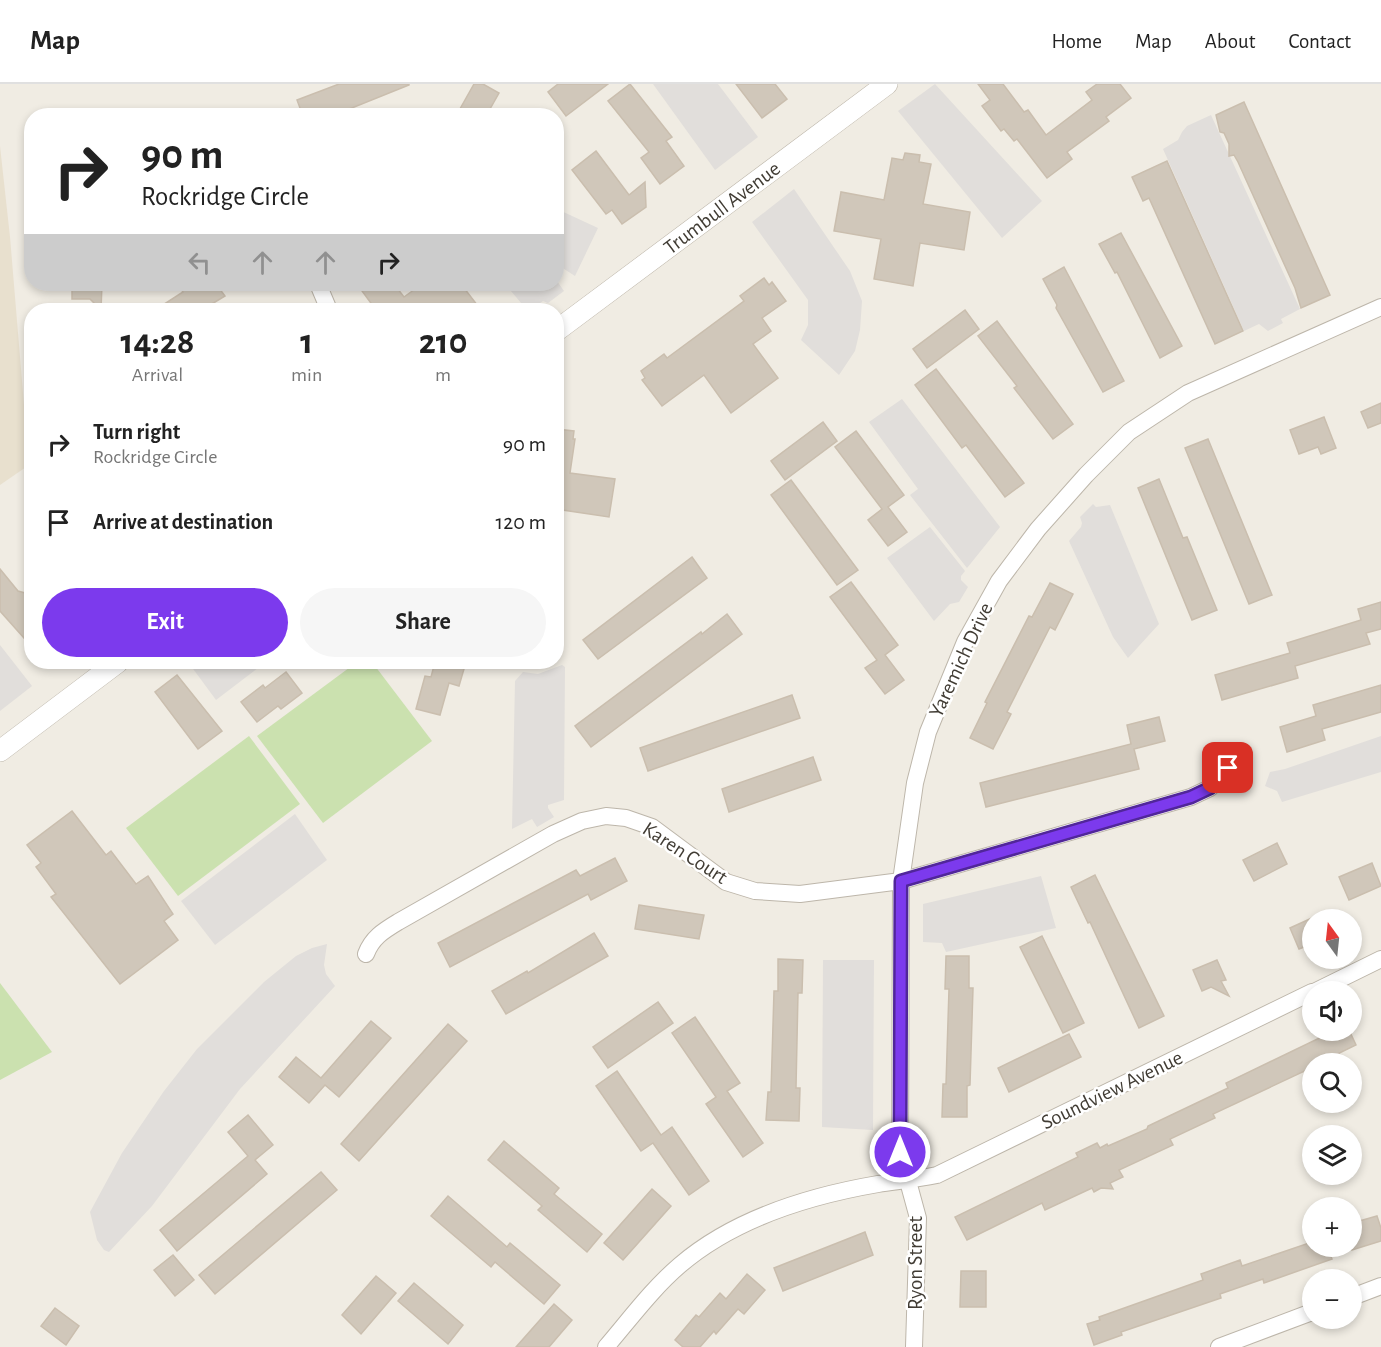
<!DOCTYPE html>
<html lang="en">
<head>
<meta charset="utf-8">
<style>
	body { margin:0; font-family:"Alegreya Sans",sans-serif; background:#f6f6f6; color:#222; height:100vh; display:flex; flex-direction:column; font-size:22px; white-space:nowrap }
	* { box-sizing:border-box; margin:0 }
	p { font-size:20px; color:#767676 }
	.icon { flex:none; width:33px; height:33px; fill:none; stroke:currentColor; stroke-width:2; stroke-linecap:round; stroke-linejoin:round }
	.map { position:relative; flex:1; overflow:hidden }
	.sheet { position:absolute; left:24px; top:219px; width:540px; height:366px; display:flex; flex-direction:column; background:#fff; border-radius:24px; box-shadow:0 3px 9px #0003 }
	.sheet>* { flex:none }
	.top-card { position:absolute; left:24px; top:24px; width:540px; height:183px; border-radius:24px; box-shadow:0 3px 9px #0003; background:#fff; color:#222; overflow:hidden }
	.needle { width:39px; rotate:345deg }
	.fabs { position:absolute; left:1302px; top:825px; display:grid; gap:12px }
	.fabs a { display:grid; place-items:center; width:60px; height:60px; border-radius:50%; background:#fff; box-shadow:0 3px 9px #0003; font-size:30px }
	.pin { position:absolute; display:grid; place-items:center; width:51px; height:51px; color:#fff; margin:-26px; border-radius:12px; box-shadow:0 3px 9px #0006 }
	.me { position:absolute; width:66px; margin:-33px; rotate:0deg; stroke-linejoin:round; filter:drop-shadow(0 0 4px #0008) }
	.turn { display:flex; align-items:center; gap:21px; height:126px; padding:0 18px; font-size:27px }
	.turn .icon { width:78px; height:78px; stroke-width:2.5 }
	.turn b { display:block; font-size:42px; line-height:51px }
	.lanes { display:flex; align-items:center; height:57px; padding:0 18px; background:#0003; justify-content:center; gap:30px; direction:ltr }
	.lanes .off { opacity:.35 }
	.eta { display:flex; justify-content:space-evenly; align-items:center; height:102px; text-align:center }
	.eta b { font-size:36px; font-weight:700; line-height:42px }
	.button { display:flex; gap:12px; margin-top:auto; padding:12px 18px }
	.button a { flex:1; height:69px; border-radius:36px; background:#7c3aed; color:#fff; font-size:24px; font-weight:700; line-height:69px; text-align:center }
	.button a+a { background:#f6f6f6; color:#222 }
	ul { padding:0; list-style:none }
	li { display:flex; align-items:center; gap:18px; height:78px; padding:0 18px }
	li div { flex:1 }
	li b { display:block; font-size:22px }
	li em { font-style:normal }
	header { display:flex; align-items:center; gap:36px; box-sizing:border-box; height:84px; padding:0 30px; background:#fff; border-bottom:2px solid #e0e0e0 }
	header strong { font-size:28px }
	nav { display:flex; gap:33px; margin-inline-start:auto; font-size:21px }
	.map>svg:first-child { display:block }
	.education { fill:#e8e0ce }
	.green { fill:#cbe1af }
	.parking { fill:#e1dedb }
	.building { fill:#d0c7ba; stroke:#cabeae; stroke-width:1.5 }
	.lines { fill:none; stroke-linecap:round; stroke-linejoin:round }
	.minor-casing { stroke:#bdb6aa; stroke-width:18 }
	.tertiary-casing { stroke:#bdb6aa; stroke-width:22 }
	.minor { stroke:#fff; stroke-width:16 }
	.tertiary { stroke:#fff; stroke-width:21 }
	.route-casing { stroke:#51269a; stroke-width:15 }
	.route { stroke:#7c3aed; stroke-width:10 }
	.labels { text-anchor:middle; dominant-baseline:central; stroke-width:5; stroke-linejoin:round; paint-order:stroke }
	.street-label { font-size:21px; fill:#413c34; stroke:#fff }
</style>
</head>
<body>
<header>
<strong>Map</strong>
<nav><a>Home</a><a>Map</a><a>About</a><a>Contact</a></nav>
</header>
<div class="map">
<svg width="1381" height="1263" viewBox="0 0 1381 1263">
	<rect width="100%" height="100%" fill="#f0ece3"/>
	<path class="education" d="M0,62L10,153L29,381L0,401Z"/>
	<g class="green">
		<path d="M357,578H372L432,657L323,739L257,652Z"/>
		<path d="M249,652L300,720L178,812L126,744Z"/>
		<path d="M0,899L52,968L0,996Z"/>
	</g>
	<g class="parking">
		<path d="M653,0H718L758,53L715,86Z"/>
		<path d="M935,0L1042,117L1002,154L898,27Z"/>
		<path d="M1211,31L1300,225L1281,235L1283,239L1268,247L1259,240L1244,247L1163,65L1178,56L1182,48L1187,42Z"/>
		<path d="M794,105L850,187L862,217L860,246L855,267L839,291L801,256L808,241V216L752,138Z"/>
		<path d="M557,125L598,144L575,192L561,183L557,185Z"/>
		<path d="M557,197L564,207L548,219L543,217L530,226H527L505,200H556Z"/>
		<path d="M902,315L1000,443L967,484L910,411L918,405L869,338Z"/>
		<path d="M1093,420L1096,423L1110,421L1159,540L1128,574L1113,553L1069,457L1081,443L1082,439L1080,433Z"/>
		<path d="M930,443L965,487L961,492V496L968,503L959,518L950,520L934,537L887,474Z"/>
		<path d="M0,561L32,602L0,627Z"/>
		<path d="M188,578H266L216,616Z"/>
		<path d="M562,581L565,583L564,716L548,721V724L554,733L537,743L532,735L512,745L515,597L523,588L538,590Z"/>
		<path d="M1381,652V688L1282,718L1277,707L1265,702L1270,688L1285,685Z"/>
		<path d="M295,730L327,776L215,861L181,817Z"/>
		<path d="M1041,792L1056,844L946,868L942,859L923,858V820Z"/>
		<path d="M327,860L324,881L326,890L335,902L240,1005L152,1122L109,1168L104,1166L97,1156L90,1128L122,1069L164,1007L197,965L264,898L296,872L312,864Z"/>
		<path d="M823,876H874L873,1046L822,1043Z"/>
	</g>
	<g class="building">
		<path d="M339,0H409V1L332,32H303L297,16Z"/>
		<path d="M474,0H483L499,9L486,32H456Z"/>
		<path d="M558,0H608L566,32L548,8Z"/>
		<path d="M630,0L672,53L666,57L684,82L660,100L641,74L649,68L608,17Z"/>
		<path d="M736,0H775L787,15L762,34Z"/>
		<path d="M978,0H1003L1024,28L1028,26L1046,51L1092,16L1086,8L1097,0H1120L1131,14L1106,33L1109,37L1067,68L1072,75L1047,94L1017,55L1014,57L1004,45L1001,47L982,22L990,16Z"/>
		<path d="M1244,18L1330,211L1301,224L1295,204L1238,78L1234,71L1229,72V60L1224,49L1220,48L1216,31Z"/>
		<path d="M596,67L629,111L645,98L646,123L622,140L612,126L606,130L572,86Z"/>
		<path d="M905,69L920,71L919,78L931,80L923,120L970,128L964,166L920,159L913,202L874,195L881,155L834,147L841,108L884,116L892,74L903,76Z"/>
		<path d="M1167,77L1243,247L1215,260L1149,114L1143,117L1132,93Z"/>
		<path d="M1121,149L1182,262L1160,274L1117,188L1115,189L1099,160Z"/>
		<path d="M1064,183L1124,297L1103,308L1056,224L1057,221L1043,195Z"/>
		<path d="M764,194L769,201L772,198L786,217L762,234L771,247L753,260L778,294L731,329L704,291L662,322L642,296L645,294L641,287L664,270L667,274L744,217L740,212Z"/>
		<path d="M72,200H102L101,226L90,215H72Z"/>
		<path d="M178,200H216L225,212L202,226H155L183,208Z"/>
		<path d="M372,200H394L404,213L422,200H461L481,226H376L362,207Z"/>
		<path d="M965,226L979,245L927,284L913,265Z"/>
		<path d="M997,237L1073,340L1053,355L1014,304L1017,302L978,252Z"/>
		<path d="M936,285L1024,399L1005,413L966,361L962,364L915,301Z"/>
		<path d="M1381,319V339L1368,344L1361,328Z"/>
		<path d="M1324,333L1336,364L1321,370L1318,363L1299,370L1290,346Z"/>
		<path d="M823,338L837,357L785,396L771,377Z"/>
		<path d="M556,345L574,347L573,355H575L570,389L615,395L609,433L556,425Z"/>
		<path d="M856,347L904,411L888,423L907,448L888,462L868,436L882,425L835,363Z"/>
		<path d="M1208,355L1272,511L1249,520L1185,364Z"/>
		<path d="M1159,395L1183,454L1187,453L1217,526L1192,536L1138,404Z"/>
		<path d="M791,396L858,486L837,501L771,411Z"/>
		<path d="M692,473L707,494L598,575L583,556Z"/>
		<path d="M0,485L18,507L25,509L32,517V563L0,527Z"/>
		<path d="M851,498L898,561L885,571L904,596L885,610L865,584L877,576L830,513Z"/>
		<path d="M1050,499L1073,510L1055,546L1050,543L1007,628L1011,630L993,665L970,654L987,619L985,618L1029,532L1032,533Z"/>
		<path d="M1381,518V545L1366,549L1370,560L1295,582L1298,594L1222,616L1215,591L1290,569L1287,559L1361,536L1358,525Z"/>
		<path d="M727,530L742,550L591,663L575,642L701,548L702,550Z"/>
		<path d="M435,578H466L459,602L449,599L440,631L416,625L425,592L431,593Z"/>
		<path d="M286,588L302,609L281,625L278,622L257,638L241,618L263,601L265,604Z"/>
		<path d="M177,591L222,647L198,665L155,608Z"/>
		<path d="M1381,601V628L1322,645L1325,656L1287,668L1280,643L1316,632L1313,621Z"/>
		<path d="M792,611L800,634L648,687L640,664Z"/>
		<path d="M1159,633L1165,657L1134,665L1139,685L986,723L980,699L1131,660L1127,641Z"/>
		<path d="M813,673L821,696L729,728L722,705Z"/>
		<path d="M72,727L106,771L111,767L136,800L148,792L173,830L164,837L178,856L120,900L51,813L56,810L36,783L41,779L27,761Z"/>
		<path d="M1277,759L1287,780L1254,797L1243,776Z"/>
		<path d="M615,774L627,797L591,816L588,810L450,883L438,859L576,786L580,792Z"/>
		<path d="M1372,779L1381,802L1349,816L1339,793Z"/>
		<path d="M1095,791L1164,932L1139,944L1090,838L1088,839L1071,803Z"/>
		<path d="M639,821L704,831L699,855L635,845Z"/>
		<path d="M1312,834V860L1299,865L1290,844Z"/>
		<path d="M594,849L608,872L506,930L492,907L527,887L528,889Z"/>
		<path d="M1042,852L1084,939L1063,949L1020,863Z"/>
		<path d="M946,872H969V904H973L970,1001L967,1002V1033H942L943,1000H946L949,905H945Z"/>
		<path d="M778,875L803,876L802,909H798L796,1004H800L799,1037L766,1036L768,1008H771L774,907H778Z"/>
		<path d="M1217,876L1226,896L1221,897L1229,912L1211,903L1202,907L1193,886Z"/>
		<path d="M658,918L673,939L608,984L593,963Z"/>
		<path d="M695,933L740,999L727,1007L763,1059L743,1073L706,1020L716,1013L672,949Z"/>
		<path d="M371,937L391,954L339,1013L325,1001L309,1019L279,993L296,973L321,994Z"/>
		<path d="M448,940L467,957L359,1077L341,1060Z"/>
		<path d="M1336,946H1349L1356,961L1317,980H1312L1311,984L1213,1030L1215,1034L1170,1055L1173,1061L1119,1086L1123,1093L1110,1099L1113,1105L1101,1104L1094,1108L1092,1104L1045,1126L1042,1119L967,1156L955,1133L1078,1073L1076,1069L1097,1059L1100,1064L1107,1060L1108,1062L1147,1045L1148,1042L1228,1004L1226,999Z"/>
		<path d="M1069,950L1081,973L1009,1008L998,984Z"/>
		<path d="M617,987L661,1051L672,1043L709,1097L689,1111L653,1059L641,1067L596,1002Z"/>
		<path d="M248,1031L273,1061L255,1076L267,1090L177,1167L160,1146L248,1072L228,1048Z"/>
		<path d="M504,1057L559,1104L554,1110L602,1150L587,1168L538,1126L542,1122L488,1076Z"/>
		<path d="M321,1088L337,1106L215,1210L199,1191Z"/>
		<path d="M652,1105L671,1122L623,1176L604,1159Z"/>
		<path d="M448,1112L507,1163L510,1159L560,1201L544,1220L495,1178L491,1183L431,1132Z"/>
		<path d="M1377,1132L1381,1144V1157L1352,1166V1139Z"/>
		<path d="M865,1148L873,1171L783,1207L774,1184Z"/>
		<path d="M1312,1158V1162H1327L1332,1175L1264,1199L1263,1195L1220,1210L1221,1214L1121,1248L1122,1251L1094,1261L1087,1240L1100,1236L1099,1233L1203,1196L1201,1190L1240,1176L1242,1182Z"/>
		<path d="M173,1171L194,1196L175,1212L154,1186Z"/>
		<path d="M961,1187H986V1223H960Z"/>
		<path d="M747,1190L765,1206L744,1230L738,1225L716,1250L714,1247L700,1263H683L675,1256L696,1231L699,1233L720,1209L726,1215Z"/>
		<path d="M376,1192L396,1209L361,1250L342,1231Z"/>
		<path d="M414,1199L463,1241L448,1260L398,1217Z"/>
		<path d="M554,1220L572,1236L549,1263H516Z"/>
		<path d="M55,1224L79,1242L66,1261L41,1242Z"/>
	</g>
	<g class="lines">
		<defs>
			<g id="minor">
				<path d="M318,200L329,226"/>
				<path d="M366,870C372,854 383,847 398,838L553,750L582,737L606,732L626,734L652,743L726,798L755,807L800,810L901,797L1191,713L1210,704L1229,684"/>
				<path d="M1314,908L1381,875"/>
				<path d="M1352,1213L1381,1202"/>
				<path d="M606,1263C630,1235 652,1205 680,1181C735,1134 808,1112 878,1100C898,1097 917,1095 937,1091L1312,908"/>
				<path d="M914,1263L918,1134L900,1068L901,797L915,699L928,648L965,558L999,497L1038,445L1086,391L1129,348L1188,309L1381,223"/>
				<path d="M1219,1263L1312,1228"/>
			</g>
			<g id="tertiary">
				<path d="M556,247L887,0"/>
				<path d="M0,667L118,578"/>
			</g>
		</defs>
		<use href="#minor" class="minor-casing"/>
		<use href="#tertiary" class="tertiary-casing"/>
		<use href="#minor" class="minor"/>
		<use href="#tertiary" class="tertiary"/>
	</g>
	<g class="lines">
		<defs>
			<path id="route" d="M900,1068L901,797L1191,713L1210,704L1228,684"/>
		</defs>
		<use href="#route" class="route-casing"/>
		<use href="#route" class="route"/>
	</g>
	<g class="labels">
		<g class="street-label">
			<text transform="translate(722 124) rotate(-37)">Trumbull Avenue</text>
			<text transform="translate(961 576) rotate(-65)">Yaremich Drive</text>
			<text transform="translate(685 769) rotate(33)">Karen Court</text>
			<text transform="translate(1112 1006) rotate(-26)">Soundview Avenue</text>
			<text transform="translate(915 1179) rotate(-90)">Ryon Street</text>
		</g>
	</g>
</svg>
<div class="fabs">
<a><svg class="needle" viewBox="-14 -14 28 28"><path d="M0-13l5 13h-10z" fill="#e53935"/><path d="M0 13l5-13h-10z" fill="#767676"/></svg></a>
<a><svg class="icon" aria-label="sound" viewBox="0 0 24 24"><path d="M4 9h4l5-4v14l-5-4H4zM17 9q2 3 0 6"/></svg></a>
<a><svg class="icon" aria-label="search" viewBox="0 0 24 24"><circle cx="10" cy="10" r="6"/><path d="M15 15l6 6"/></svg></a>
<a><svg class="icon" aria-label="layers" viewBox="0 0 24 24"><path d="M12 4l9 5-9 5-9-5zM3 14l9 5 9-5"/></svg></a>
<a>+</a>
<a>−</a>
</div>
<div class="pin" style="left:1228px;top:684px;background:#d93025"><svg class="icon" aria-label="arrive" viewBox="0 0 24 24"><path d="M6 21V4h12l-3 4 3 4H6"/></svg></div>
<svg class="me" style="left:900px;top:1068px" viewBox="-20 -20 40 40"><circle r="17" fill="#7c3aed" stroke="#fff" stroke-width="3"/><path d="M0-11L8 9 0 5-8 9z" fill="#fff"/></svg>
<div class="top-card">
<div class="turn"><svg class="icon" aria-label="right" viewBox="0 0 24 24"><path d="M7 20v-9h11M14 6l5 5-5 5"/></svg><div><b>90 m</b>Rockridge Circle</div></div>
<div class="lanes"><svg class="icon off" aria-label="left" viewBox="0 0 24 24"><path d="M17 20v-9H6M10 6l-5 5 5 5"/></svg><svg class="icon off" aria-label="ahead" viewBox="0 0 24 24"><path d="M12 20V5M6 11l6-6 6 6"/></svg><svg class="icon off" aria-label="ahead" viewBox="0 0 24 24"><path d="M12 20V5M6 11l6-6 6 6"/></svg><svg class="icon" aria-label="right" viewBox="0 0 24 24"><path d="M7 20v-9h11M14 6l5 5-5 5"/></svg></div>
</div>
<section class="sheet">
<div class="eta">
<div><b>14:28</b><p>Arrival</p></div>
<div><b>1</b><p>min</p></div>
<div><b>210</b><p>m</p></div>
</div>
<ul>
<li><svg class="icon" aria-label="right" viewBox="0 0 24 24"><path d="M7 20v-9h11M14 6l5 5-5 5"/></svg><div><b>Turn right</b><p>Rockridge Circle</p></div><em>90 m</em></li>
<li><svg class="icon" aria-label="arrive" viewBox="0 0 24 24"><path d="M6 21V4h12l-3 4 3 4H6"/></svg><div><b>Arrive at destination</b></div><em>120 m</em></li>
</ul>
<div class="button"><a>Exit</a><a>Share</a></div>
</section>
</div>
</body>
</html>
